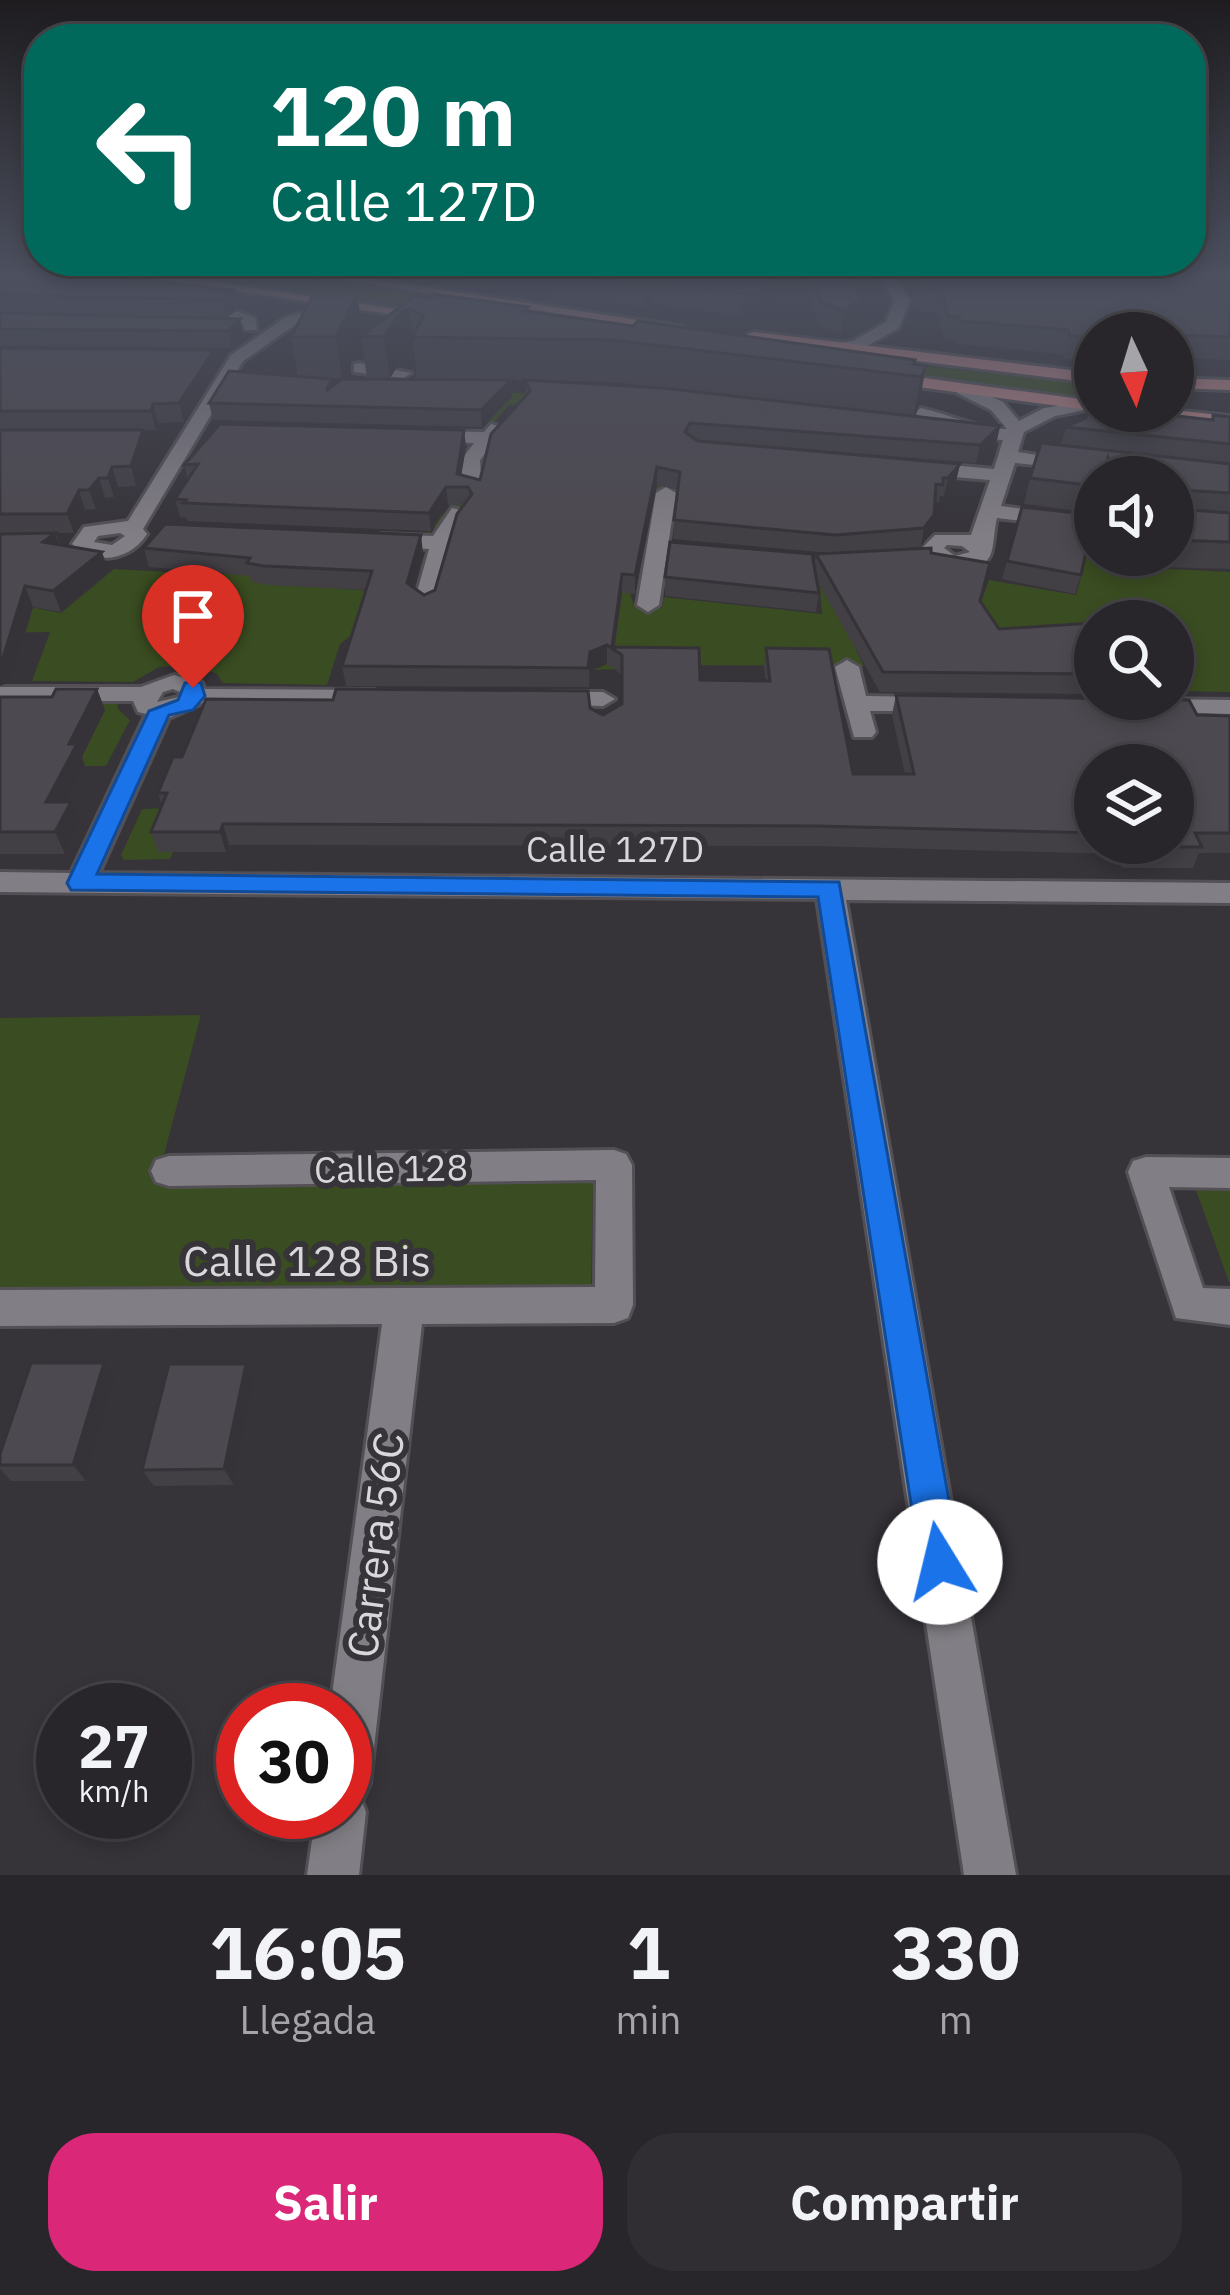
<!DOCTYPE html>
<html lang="es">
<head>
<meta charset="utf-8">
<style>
	body { margin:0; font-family:"IBM Plex Sans",sans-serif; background:#302e33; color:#f1f3f6; height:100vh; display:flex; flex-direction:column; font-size:45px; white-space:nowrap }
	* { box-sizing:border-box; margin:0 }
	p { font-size:39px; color:#a5a5a9 }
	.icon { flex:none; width:66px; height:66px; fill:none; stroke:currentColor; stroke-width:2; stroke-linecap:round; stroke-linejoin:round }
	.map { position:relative; height:1875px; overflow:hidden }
	.drawer { display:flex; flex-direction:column; background:#28262b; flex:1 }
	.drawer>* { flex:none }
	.hud { position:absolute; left:24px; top:24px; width:1182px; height:252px; border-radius:48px; box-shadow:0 6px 18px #0003,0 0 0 3px #444347; background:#00695c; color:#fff; overflow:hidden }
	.needle { width:78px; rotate:176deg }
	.tools { position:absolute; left:1074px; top:312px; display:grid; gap:24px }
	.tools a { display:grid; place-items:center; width:120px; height:120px; border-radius:50%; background:#28262b; box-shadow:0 6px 18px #0003,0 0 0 3px #444347; font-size:60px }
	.speed { position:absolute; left:36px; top:1683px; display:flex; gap:24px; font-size:60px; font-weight:700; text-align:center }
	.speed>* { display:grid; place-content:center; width:156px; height:156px; border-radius:50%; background:#28262b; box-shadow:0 6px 18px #0003,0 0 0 3px #444347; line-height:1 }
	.speed small { font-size:30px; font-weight:400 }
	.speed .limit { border:18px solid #d22; background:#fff; color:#111 }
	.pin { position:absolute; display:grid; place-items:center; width:102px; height:102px; color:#fff; margin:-123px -51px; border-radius:50% 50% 50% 0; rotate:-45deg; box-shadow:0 0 12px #0007 }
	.pin .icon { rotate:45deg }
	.me { position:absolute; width:132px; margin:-66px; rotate:351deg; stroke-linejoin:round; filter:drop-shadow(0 0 9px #0008) }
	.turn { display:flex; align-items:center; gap:42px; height:252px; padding:0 48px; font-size:54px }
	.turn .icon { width:156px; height:156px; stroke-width:2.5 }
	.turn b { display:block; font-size:84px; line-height:102px }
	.eta { display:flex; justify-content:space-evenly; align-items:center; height:204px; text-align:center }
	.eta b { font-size:72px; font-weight:700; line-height:84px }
	.action { display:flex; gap:24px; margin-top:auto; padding:24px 48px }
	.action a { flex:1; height:138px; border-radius:48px; background:#db2777; color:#fff; font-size:48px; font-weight:700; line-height:138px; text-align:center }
	.action a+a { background:#302e33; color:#f1f3f6 }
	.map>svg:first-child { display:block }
	.green { fill:#3a4c21 }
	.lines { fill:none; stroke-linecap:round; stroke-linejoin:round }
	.minor-casing { stroke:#525054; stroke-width:6 }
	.major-casing { stroke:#525054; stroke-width:6 }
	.minor { fill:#827e85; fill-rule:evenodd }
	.major { fill:#b78284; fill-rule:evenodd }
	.wall { fill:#423f45; fill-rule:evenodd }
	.shaded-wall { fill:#363338 }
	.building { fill:#4d4950; stroke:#363338; stroke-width:3 }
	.route { fill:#1a73e8; stroke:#114b97; stroke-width:3 }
	.labels { text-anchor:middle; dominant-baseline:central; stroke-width:12; stroke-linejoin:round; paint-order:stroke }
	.street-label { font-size:36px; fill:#d9d7da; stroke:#363339 }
	.near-street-label { font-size:42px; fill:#d9d7da; stroke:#363339 }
</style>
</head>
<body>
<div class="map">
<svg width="1230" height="1875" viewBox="0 0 1230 1875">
	<rect width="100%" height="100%" fill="#363339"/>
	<g class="green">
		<path d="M191,276H291L914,365L1095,384V400Z"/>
		<path d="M282,392L611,393L738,419L660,468L710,510H673L675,500L688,492L598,489L619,614L622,593H630L634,606L662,608L663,597L822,614L819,580L977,613L989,580L1076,595L1081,578L1070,575L1076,547L1095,549V555H1104L1108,566L1230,572V692L1173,691V621H1095V641H930L855,648L864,666L627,665L626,669L589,670L354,633L340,644L327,685L223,683L217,674L193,665L159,667L133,682L32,681L50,632L0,633V601L61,613L114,569L221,575L258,567L252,582L373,591L425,603L465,512L449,510C439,522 430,540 412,533L425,534L455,501L446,440L463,472L549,493L525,406L509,405C497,418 489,434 470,431L482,430L504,404Z"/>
		<path d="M86,702H117L118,709L130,720L106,766H76Z"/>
		<path d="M167,808L173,852L170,859L124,860L121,855L142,809Z"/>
		<path d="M201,1015L157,1181L593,1179L591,1289L0,1287V1018Z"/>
		<path d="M1196,1190H1230V1285Z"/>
	</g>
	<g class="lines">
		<defs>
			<g id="minor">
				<path d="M879,276H893L910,300L899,328L863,348L825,351V345L853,341L886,322L894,300Z"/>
				<path d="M341,304L349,309L346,312L296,324L243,361L143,529L147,534C130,561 95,566 72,544L84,527L128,521L231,355L286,317ZM120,533L125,536L112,545L94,542L98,536Z"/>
				<path d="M234,310L255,318L257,330H245L243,324L229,318V312Z"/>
				<path d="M360,363L411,373L403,378L354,372V364Z"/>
				<path d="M963,384L1003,402L1019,421L1044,408L1090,401V409L1055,416L1024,432L1018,452L1082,462V470L1015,463L1001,506L1095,518V530L997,518C994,529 994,548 990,556C976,582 934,565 922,548L935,535H971L990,480L919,474L910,468L919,462L994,469L1003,440L951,436L948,432L954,426L912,413L921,408C951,415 976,428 1007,429L991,410L957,393V385ZM947,545L962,546L970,552L955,556L944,548Z"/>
				<path d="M491,424L506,428L480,460L482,490L472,496L462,490V459L474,443L425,441L416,436L425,431L484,432Z"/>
				<path d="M666,487L676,493L659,605L648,612L637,605L656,493Z"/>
				<path d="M452,508L469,512L455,531L436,603L425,610L417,608L414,603L429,549L381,546L371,540L381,534L433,536Z"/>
				<path d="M847,660L859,667L866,696L930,697L942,704L930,711H870L876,732L872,737H854L835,667Z"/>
				<path d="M174,675L202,683L205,689L375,690L387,697L375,704L202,703L169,718L99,873L1230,883V903L846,900L1016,1875H964L817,899L0,892V872L71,873L146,714L138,712L133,701H0V687H141ZM173,689L180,692L179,697L157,702L163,692Z"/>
				<path d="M549,692H603L615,699L603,706L540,704V694Z"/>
				<path d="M1151,699L1230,700V714L1143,711L1140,706Z"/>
				<path d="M614,1150L626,1154L632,1165L633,1305L628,1318L614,1323L422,1324L370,1783L362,1801L366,1812L359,1875H307L316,1812H345V1710H330L382,1324L0,1326V1290L595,1287L596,1180L169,1186L156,1182L151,1171L156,1160L169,1156Z"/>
				<path d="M1146,1157L1230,1158V1188L1169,1187L1203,1288L1230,1289V1325L1176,1318L1128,1172L1133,1161Z"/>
			</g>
			<g id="major">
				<path d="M138,276H174L443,316L435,321Z"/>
				<path d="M319,276H353L684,327L676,332Z"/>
				<path d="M754,332L1095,373V383L748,340V334Z"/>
				<path d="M887,373L1095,401L1096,411L881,382L879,378Z"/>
				<path d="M1173,378L1230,380V390L1173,388Z"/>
				<path d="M1173,410L1230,416V426L1133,416L1124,411Z"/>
			</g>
		</defs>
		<use href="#minor" class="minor-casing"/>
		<use href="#major" class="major-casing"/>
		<use href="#minor" class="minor"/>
		<use href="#major" class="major"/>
	</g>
	<g class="wall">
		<path d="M0,276L232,290L236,311L226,317L0,312Z"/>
		<path d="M444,276H790L762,314L742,316L650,303L645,307Z"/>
		<path d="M804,276H852L861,299L858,321L841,334L818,325Z"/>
		<path d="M1230,276V360L1181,358L1179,364L1173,363V333H1095V360L1064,359L1062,354L956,344L955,340L944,339L938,313L911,310L915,287Z"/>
		<path d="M357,293L362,332L342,378H314L333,386L499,380L417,379L414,349L406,353L390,378H367L361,336L415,296L633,326L915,360L914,364L926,366L918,409L915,417L1000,426L996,444L976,463L706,441L960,464L956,481L944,496H940L939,503L935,502L930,534L921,547L840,553H931L980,602L999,629L1095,626V694L880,692L816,579L819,593L816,612L665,596V577L814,566L816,554L831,553L673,539L678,490L657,485L635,594L622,593L615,647L700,680L766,681L764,668L766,648L853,774H905L892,715L896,695L1197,715L1230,716V853H1199L1193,868H1122L1116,854L814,846L229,845L226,852H158L151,832L162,805L158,793L182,757L590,708L603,715L622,704V675L607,664L591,671L589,687L346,686L342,666L366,590L268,585L252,582L250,576L149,567L144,548L423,553L414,588L424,595L435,590L464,505H448L431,531L188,521L187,518L180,517L175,499L188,480L184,465L466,447L461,476L480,480L526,396L525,380H511L512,397L482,427L213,420L209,403L298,376L291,337ZM530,380L613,382L679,390ZM1095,765L1173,843H1095Z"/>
		<path d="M240,319L243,336L232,348L0,346V329Z"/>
		<path d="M0,348L218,367L184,422L158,423L156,430H0Z"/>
		<path d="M1088,406L1211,420L1213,415L1230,417V569L1126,566L1123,555H1173V477H1095L1093,513L1024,504L1030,478L1061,445L1066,427L1085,418Z"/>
		<path d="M0,430L149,449L136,486L118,487L114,497L105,498L96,509L85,510L74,533H56L60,545L109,572L61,612L33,607L11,682L0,533Z"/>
		<path d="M1007,561L1081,575L1075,594L1002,579Z"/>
		<path d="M97,689L105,710L82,757L85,766L66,802L80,824L65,854H0V696L52,697Z"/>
		<path d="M246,1364L254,1381L234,1485L154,1486L142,1470Z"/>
		<path d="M115,1380L86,1481H11L0,1469V1454Z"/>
	</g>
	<g class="shaded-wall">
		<path d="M776,276H790L762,314L742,316L744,294Z"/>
		<path d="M651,281L650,303L645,307L646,285Z"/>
		<path d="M232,290L236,311L226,317L222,300L226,293Z"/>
		<path d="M357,293L362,332L342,378L336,337Z"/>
		<path d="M861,299L858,321L841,334L844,311Z"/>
		<path d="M410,308L414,349L406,353L390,378L384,337L401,312Z"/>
		<path d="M240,319L243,336L232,348L228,331Z"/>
		<path d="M214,350L218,367L184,422L179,403Z"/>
		<path d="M926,366L918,409L913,420L921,377Z"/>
		<path d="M511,380L512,397L482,427L481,410Z"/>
		<path d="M153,404L158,423L156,430L151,411Z"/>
		<path d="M1000,426L996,444L976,463L980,445Z"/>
		<path d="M143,430L149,449L136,486L131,466Z"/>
		<path d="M464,430L466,447L459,487L457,474Z"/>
		<path d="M960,464L956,481L944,496L948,478Z"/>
		<path d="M112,467L118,487L114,497L108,478Z"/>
		<path d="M657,467V485L635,594V575Z"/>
		<path d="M99,478L105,498L96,509L89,490Z"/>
		<path d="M446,487L448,505L431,531L429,513Z"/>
		<path d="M79,490L85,510L74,533L67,514Z"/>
		<path d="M934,515L930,534L921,547L924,528Z"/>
		<path d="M55,533L62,553L43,542Z"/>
		<path d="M421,535L423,553L410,602L407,583Z"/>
		<path d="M102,552L109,572L61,612L53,591Z"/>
		<path d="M622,574V593L614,650L612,648Z"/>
		<path d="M25,586L33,607L11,682L0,686V662Z"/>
		<path d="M607,645V664L591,671L589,687L590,652Z"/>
		<path d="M97,689L105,710L82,757L85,766L55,824L46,802L69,744Z"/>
		<path d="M71,802L80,824L65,854L55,832Z"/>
		<path d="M223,824L229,845L226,852L220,832Z"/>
		<path d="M104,1363L115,1380L86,1481L73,1465Z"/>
		<path d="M246,1364L254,1381L234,1485L224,1469Z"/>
	</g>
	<g class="building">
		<path d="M0,276H104L232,290L226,293L233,294L222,300L0,295Z"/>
		<path d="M584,276H776L764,292L744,294L651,281L646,285Z"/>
		<path d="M813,276H852L861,299L844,311L821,302Z"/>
		<path d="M920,276H1230V337L1184,335L1187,340H1173V333H1095V337L1070,336L1068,330L960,321L959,317L948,316L942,291L915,287Z"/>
		<path d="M314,293H357L336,337H291Z"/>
		<path d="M433,294L528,307L523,311L633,326L638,321L915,360L913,364L926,366L921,377L915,376L613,340L412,337L424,316L410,308L401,312L384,337L361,336L415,296L428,298Z"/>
		<path d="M0,313L240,319L228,331L0,329Z"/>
		<path d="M0,348L214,350L179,403L153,404L151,411H0Z"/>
		<path d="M229,371L332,379L326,391L342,379L511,380L481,410L209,403Z"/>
		<path d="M525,380L662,388L1000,426L980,445L690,423L685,432L698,441L960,464L948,478H943V485L936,484L934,515L924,528L835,535L674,520L680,472L657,467L635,575L622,574L612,647L699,648L700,680L770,681L766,648L829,649L853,774H914L896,695L1189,700L1197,715L1230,716V833H1195L1202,847H1130L1128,843H1173V765H1095V833L817,826L223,824L220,832H151L167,793H158L173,757H182L206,699L333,700L336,689L588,691L590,708L603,715L622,704V655L607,645L590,652L588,668L342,666L372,571L264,566L247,563L250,558L144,548L165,524L421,535L407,583L424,595L435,590L457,514L472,494L468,487H446L429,513L183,503L186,500L175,499L198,464L184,465L220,424L464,430L457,474L480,480L491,434L530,391Z"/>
		<path d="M1088,406L1095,407V411H1133L1213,420V415L1230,417V444L1066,427L1086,418Z"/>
		<path d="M0,430H143L131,466L112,467L108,478H99L89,490H79L67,514H0Z"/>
		<path d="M1041,443L1230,464V493L1182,490L1178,495L1179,509L1230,513V542L1173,540V477H1114L1108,458L1103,477H1095V486L1030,478Z"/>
		<path d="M1022,507L1094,515L1081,575L1007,561Z"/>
		<path d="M55,533L43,542L102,552L53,591L25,586L2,661L0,662V534Z"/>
		<path d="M670,542L812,554L819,593L665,577Z"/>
		<path d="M931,548V553L990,563L980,601L999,629L1093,623L1095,626V674L883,672L816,554Z"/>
		<path d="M56,689H97L69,744H77L46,802H71L55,832H0V697H52Z"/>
		<path d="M31,1363H104L73,1465H0V1454Z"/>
		<path d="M169,1364H246L224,1469L142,1470Z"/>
	</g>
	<linearGradient id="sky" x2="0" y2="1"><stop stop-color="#1e1c1f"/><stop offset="0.51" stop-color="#4c505f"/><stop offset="1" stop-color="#4c505f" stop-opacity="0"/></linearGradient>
	<rect width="1230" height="538" fill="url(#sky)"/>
	<path class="route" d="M193,681L201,683L205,696L193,710L169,715L97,874L839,882L960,1562L954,1577L940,1583L926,1577L920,1562L818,897L71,890L67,883L149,711L178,700L185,683Z"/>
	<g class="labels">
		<g class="street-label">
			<text x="615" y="848">Calle 127D</text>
			<text transform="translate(391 1168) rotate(-1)">Calle 128</text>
		</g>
		<g class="near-street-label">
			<text x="307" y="1260">Calle 128 Bis</text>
			<text transform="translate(375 1545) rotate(-83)">Carrera 56C</text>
		</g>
	</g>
</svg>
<div class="tools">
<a><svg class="needle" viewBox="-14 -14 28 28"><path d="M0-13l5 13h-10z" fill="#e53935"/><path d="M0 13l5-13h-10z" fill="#a5a5a9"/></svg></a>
<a><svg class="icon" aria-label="sound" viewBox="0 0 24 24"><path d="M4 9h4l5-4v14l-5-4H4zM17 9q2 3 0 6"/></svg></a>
<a><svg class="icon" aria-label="search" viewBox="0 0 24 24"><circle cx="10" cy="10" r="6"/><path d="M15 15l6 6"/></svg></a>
<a><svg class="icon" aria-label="layers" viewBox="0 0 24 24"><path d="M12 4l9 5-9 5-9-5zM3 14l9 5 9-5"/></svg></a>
</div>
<div class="speed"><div>27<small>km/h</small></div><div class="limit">30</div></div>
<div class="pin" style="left:193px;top:688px;background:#d93025"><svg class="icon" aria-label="arrive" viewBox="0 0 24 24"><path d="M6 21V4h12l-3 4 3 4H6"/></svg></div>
<svg class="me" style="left:940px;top:1562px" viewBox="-20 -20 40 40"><circle r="19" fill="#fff"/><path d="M0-13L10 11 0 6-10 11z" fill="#1a73e8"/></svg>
<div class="hud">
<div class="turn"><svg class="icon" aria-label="left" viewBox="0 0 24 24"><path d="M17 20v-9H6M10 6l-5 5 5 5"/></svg><div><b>120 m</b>Calle 127D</div></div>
</div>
</div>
<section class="drawer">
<div class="eta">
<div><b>16:05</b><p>Llegada</p></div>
<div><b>1</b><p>min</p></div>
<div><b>330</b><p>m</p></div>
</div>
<div class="action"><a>Salir</a><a>Compartir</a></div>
</section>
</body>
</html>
